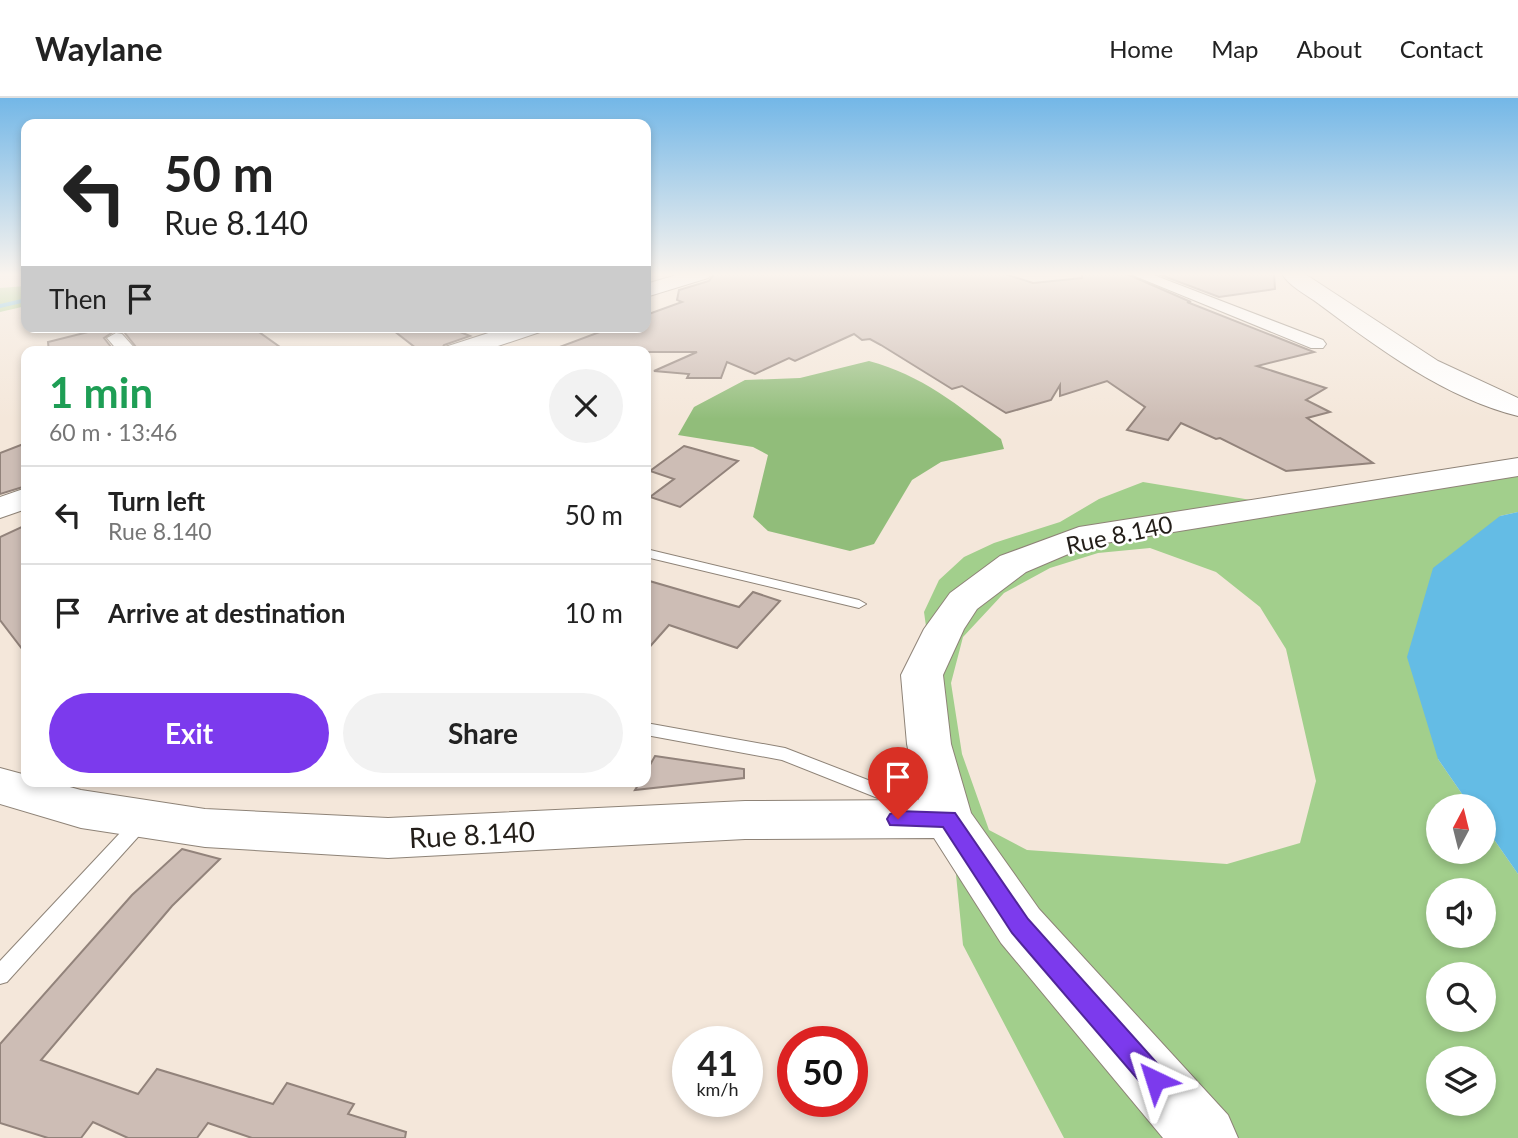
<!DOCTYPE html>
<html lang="en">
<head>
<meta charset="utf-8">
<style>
	body { margin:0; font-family:Lato,sans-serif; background:#f2f2f2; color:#222; height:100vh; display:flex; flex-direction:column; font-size:26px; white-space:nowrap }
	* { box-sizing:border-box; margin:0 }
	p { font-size:23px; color:#767676 }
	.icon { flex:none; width:38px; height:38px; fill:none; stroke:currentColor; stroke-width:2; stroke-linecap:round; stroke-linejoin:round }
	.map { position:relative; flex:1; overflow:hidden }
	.drawer { position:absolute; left:21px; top:248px; width:630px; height:441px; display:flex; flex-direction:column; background:#fff; border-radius:14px; box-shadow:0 4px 10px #0003 }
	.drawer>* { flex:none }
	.hud { position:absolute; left:21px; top:21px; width:630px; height:214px; border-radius:14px; box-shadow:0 4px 10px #0003; background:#fff; color:#222; overflow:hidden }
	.needle { width:46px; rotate:7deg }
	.fabs { position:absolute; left:1426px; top:696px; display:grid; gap:14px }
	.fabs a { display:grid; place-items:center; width:70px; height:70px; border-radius:50%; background:#fff; box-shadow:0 4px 10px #0003; font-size:35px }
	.speed { position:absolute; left:672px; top:928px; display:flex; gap:14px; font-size:35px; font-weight:700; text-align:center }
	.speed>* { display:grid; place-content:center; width:91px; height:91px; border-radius:50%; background:#fff; box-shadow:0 4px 10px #0003; line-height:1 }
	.speed small { font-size:18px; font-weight:400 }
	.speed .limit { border:10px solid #d22; background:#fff; color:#111 }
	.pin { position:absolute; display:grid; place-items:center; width:60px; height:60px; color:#fff; margin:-72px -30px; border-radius:50% 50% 50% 0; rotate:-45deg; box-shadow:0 0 7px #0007 }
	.pin .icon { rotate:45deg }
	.me { position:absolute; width:77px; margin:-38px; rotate:319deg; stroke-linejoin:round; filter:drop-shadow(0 0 5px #0008) }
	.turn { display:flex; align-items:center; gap:24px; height:147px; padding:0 28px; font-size:32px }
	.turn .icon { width:91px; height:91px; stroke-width:2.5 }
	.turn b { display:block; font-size:49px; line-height:60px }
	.then { display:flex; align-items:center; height:66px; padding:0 28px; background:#0003; gap:14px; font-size:26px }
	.round { display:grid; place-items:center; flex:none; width:74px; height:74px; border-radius:37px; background:#f2f2f2 }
	.overview { display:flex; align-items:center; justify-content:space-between; height:119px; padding:0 28px }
	h1 { font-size:42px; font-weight:700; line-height:52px; color:#1e9e55 }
	.primary-button { display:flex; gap:14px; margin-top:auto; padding:14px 28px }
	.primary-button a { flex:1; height:80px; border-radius:42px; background:#7c3aed; color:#fff; font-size:28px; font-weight:700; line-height:80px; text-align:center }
	.primary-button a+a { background:#f2f2f2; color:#222 }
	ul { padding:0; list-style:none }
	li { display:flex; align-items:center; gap:21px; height:98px; padding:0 28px; border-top:2px solid #e0e0e0 }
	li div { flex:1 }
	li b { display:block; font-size:26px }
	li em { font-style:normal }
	header { display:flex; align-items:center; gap:42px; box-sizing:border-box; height:98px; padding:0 35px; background:#fff; border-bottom:2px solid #e0e0e0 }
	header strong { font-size:33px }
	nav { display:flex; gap:38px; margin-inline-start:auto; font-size:24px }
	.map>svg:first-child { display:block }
	.green { fill:#a2cf8c; fill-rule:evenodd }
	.forest { fill:#91bd7a }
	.water { fill:#64bce5 }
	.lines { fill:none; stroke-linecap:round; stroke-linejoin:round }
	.stream { fill:#64bce5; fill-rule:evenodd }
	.building { fill:#cdbdb5; stroke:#92837b; stroke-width:2 }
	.lane-casing { stroke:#8e8377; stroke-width:2 }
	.street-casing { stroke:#8e8377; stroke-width:2 }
	.secondary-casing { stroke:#8e8377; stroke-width:2 }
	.primary-casing { stroke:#8e8377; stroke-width:2 }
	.lane { fill:#fff; fill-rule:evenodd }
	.street { fill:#fff; fill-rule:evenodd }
	.secondary { fill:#fff; fill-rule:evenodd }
	.primary { fill:#fff; fill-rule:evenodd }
	.route { fill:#7c3aed; stroke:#51269a; stroke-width:2 }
	.labels { text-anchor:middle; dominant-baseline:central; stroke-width:5; stroke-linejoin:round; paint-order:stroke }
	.street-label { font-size:24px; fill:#231e19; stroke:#fff }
	.near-street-label { font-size:28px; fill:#231e19; stroke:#fff }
</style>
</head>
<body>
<header>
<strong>Waylane</strong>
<nav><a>Home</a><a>Map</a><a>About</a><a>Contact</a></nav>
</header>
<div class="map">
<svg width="1518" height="1040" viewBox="0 0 1518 1040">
	<rect width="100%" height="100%" fill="#f4e7da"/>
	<g class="green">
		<path d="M26,188V208L0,214V190Z"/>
		<path d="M1518,369V414L1500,418L1438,661L1471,709H1438V754H1484V727L1518,776V1040H1064L963,847L944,656L924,514L939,482L964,459L994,445L1060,424L1099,401L1143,384L1281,407ZM1150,450L1216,474L1260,509L1286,551L1316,683L1300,745L1227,766L1027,752L989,732L962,656L951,585L963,539L1004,495L1050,470L1098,455ZM1438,793H1484V838H1438ZM1438,877H1484V922H1438ZM1438,961H1484V1006H1438Z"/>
	</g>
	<path class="forest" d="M869,263C921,277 959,307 1001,341L1004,351L941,364L912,382L874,446L850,453L768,433L753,419L768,357L753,349L678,337L694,309L745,282L800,280Z"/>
	<path class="water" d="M1518,414V776L1484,727V709H1471L1438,661L1407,559L1433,470L1500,418Z"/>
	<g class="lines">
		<path class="stream" d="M26,200V204L0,210V206Z"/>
	</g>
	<g class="building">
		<path d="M714,176H1005L1033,185L1082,180V176H1127L1191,204H1187L1314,254L1257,268L1326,290L1306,302L1330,314L1307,320L1373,365L1286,373L1220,340L1216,341L1181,325L1168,342L1127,332L1145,309L1107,283L1060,298V287L1051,302L1006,315L962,288L952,291L881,247L870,241L862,242L854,236L795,263L789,260L755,276L727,264L721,280H687L689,276L654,273L697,254H555L554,251L613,229H646V217L682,204L677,202L679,192L709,183Z"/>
		<path d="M1158,176H1274L1275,191L1219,199Z"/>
		<path d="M108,229H252L287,254H140L124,234L116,232L104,240L115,254H49L48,244Z"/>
		<path d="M389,229H448L470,238L444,247L440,254H421Z"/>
		<path d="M26,345V388L0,396V355Z"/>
		<path d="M684,348L738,363L680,409L650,399L674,381L650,373Z"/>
		<path d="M26,427V556L0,522V439Z"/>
		<path d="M646,482L739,509L753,494L780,503L737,550L669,527L646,553Z"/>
		<path d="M655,658L744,671V680L635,692L640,684H646V674Z"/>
		<path d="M182,751L220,761L172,808L41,962L138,996L157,971L273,1006L287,985L354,1006L348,1016L406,1034L405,1040H252L208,1025L197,1040H128L93,1024L81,1040H48L0,1025V946L132,797Z"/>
	</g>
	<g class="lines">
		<defs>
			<g id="lane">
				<path d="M646,451L859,502L866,506L859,510L646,459Z"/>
				<path d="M646,625L785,650L925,704L928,709L925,714L919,716L913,714L782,662L646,637Z"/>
				<path d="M141,717L147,719L150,724L147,729L7,884L0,886V863L135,719Z"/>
			</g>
			<g id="street">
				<path d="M1130,176H1151L1323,242L1326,246L1323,250H1311Z"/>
				<path d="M116,235L122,236L138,254H119L107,240Z"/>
			</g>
			<g id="secondary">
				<path d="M1282,176H1305L1438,263L1518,300V318C1445,300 1378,250 1319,206C1307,197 1289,188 1282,176Z"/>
				<path d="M1518,360V378L1087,448L1026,474L977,511L964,531L943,577L951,646L971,715L1039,811L1228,1017L1238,1040H1163L1001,845L934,740L745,741L388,760L205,749L81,730L0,706V670L26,677V684H51L81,692L205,711L388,720L745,703L919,702L907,646L901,577L924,531L950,495L1000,458L1079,429Z"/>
			</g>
			<g id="primary">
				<path d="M680,176H711L708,180L646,199V186Z"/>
				<path d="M507,229H544L540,234L480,254H442L445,249Z"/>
				<path d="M26,390V411L0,420V399Z"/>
			</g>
		</defs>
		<use href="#lane" class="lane-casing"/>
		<use href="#street" class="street-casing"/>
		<use href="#secondary" class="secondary-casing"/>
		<use href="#primary" class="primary-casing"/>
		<use href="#lane" class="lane"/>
		<use href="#street" class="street"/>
		<use href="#secondary" class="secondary"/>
		<use href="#primary" class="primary"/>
	</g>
	<linearGradient id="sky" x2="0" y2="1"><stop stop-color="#73b7e7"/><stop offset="0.55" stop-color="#faf4ee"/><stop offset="1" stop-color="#faf4ee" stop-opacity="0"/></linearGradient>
	<rect width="1518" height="321" fill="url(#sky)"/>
	<path class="route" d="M898,713L955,715L1028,821L1164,973L1168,982L1164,991L1155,995L1146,991L1012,835L943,729L890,727L887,721L890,716Z"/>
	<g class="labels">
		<g class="street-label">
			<text transform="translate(1119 436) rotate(-12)">Rue 8.140</text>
		</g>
		<g class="near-street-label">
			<text transform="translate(472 736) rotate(-3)">Rue 8.140</text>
		</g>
	</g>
</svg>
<div class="fabs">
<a><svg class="needle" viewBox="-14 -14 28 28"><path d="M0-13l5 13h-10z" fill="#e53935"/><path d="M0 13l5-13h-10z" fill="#767676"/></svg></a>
<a><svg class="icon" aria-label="sound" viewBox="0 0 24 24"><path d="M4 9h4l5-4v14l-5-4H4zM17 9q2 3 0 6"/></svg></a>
<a><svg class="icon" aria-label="search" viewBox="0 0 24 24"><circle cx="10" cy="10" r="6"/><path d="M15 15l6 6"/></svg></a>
<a><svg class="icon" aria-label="layers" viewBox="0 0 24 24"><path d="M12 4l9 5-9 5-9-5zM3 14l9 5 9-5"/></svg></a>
</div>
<div class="speed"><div>41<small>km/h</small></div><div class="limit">50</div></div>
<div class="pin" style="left:898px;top:721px;background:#d93025"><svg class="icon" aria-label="arrive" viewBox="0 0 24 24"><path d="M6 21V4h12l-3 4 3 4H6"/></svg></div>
<svg class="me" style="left:1155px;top:982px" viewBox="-20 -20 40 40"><path d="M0-17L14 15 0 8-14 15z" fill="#7c3aed" stroke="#fff" stroke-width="4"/></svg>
<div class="hud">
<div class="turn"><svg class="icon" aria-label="left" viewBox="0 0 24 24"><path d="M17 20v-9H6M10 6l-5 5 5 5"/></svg><div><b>50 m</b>Rue 8.140</div></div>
<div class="then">Then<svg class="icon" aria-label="arrive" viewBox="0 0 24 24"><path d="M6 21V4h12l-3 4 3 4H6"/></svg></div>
</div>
<section class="drawer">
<div class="overview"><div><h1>1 min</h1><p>60 m · 13:46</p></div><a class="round"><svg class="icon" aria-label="close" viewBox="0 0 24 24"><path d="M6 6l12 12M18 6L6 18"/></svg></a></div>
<ul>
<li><svg class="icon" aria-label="left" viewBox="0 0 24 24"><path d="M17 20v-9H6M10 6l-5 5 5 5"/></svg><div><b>Turn left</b><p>Rue 8.140</p></div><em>50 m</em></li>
<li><svg class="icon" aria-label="arrive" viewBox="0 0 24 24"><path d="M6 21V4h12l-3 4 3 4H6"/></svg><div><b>Arrive at destination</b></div><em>10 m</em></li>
</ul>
<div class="primary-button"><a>Exit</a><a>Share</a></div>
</section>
</div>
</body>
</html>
